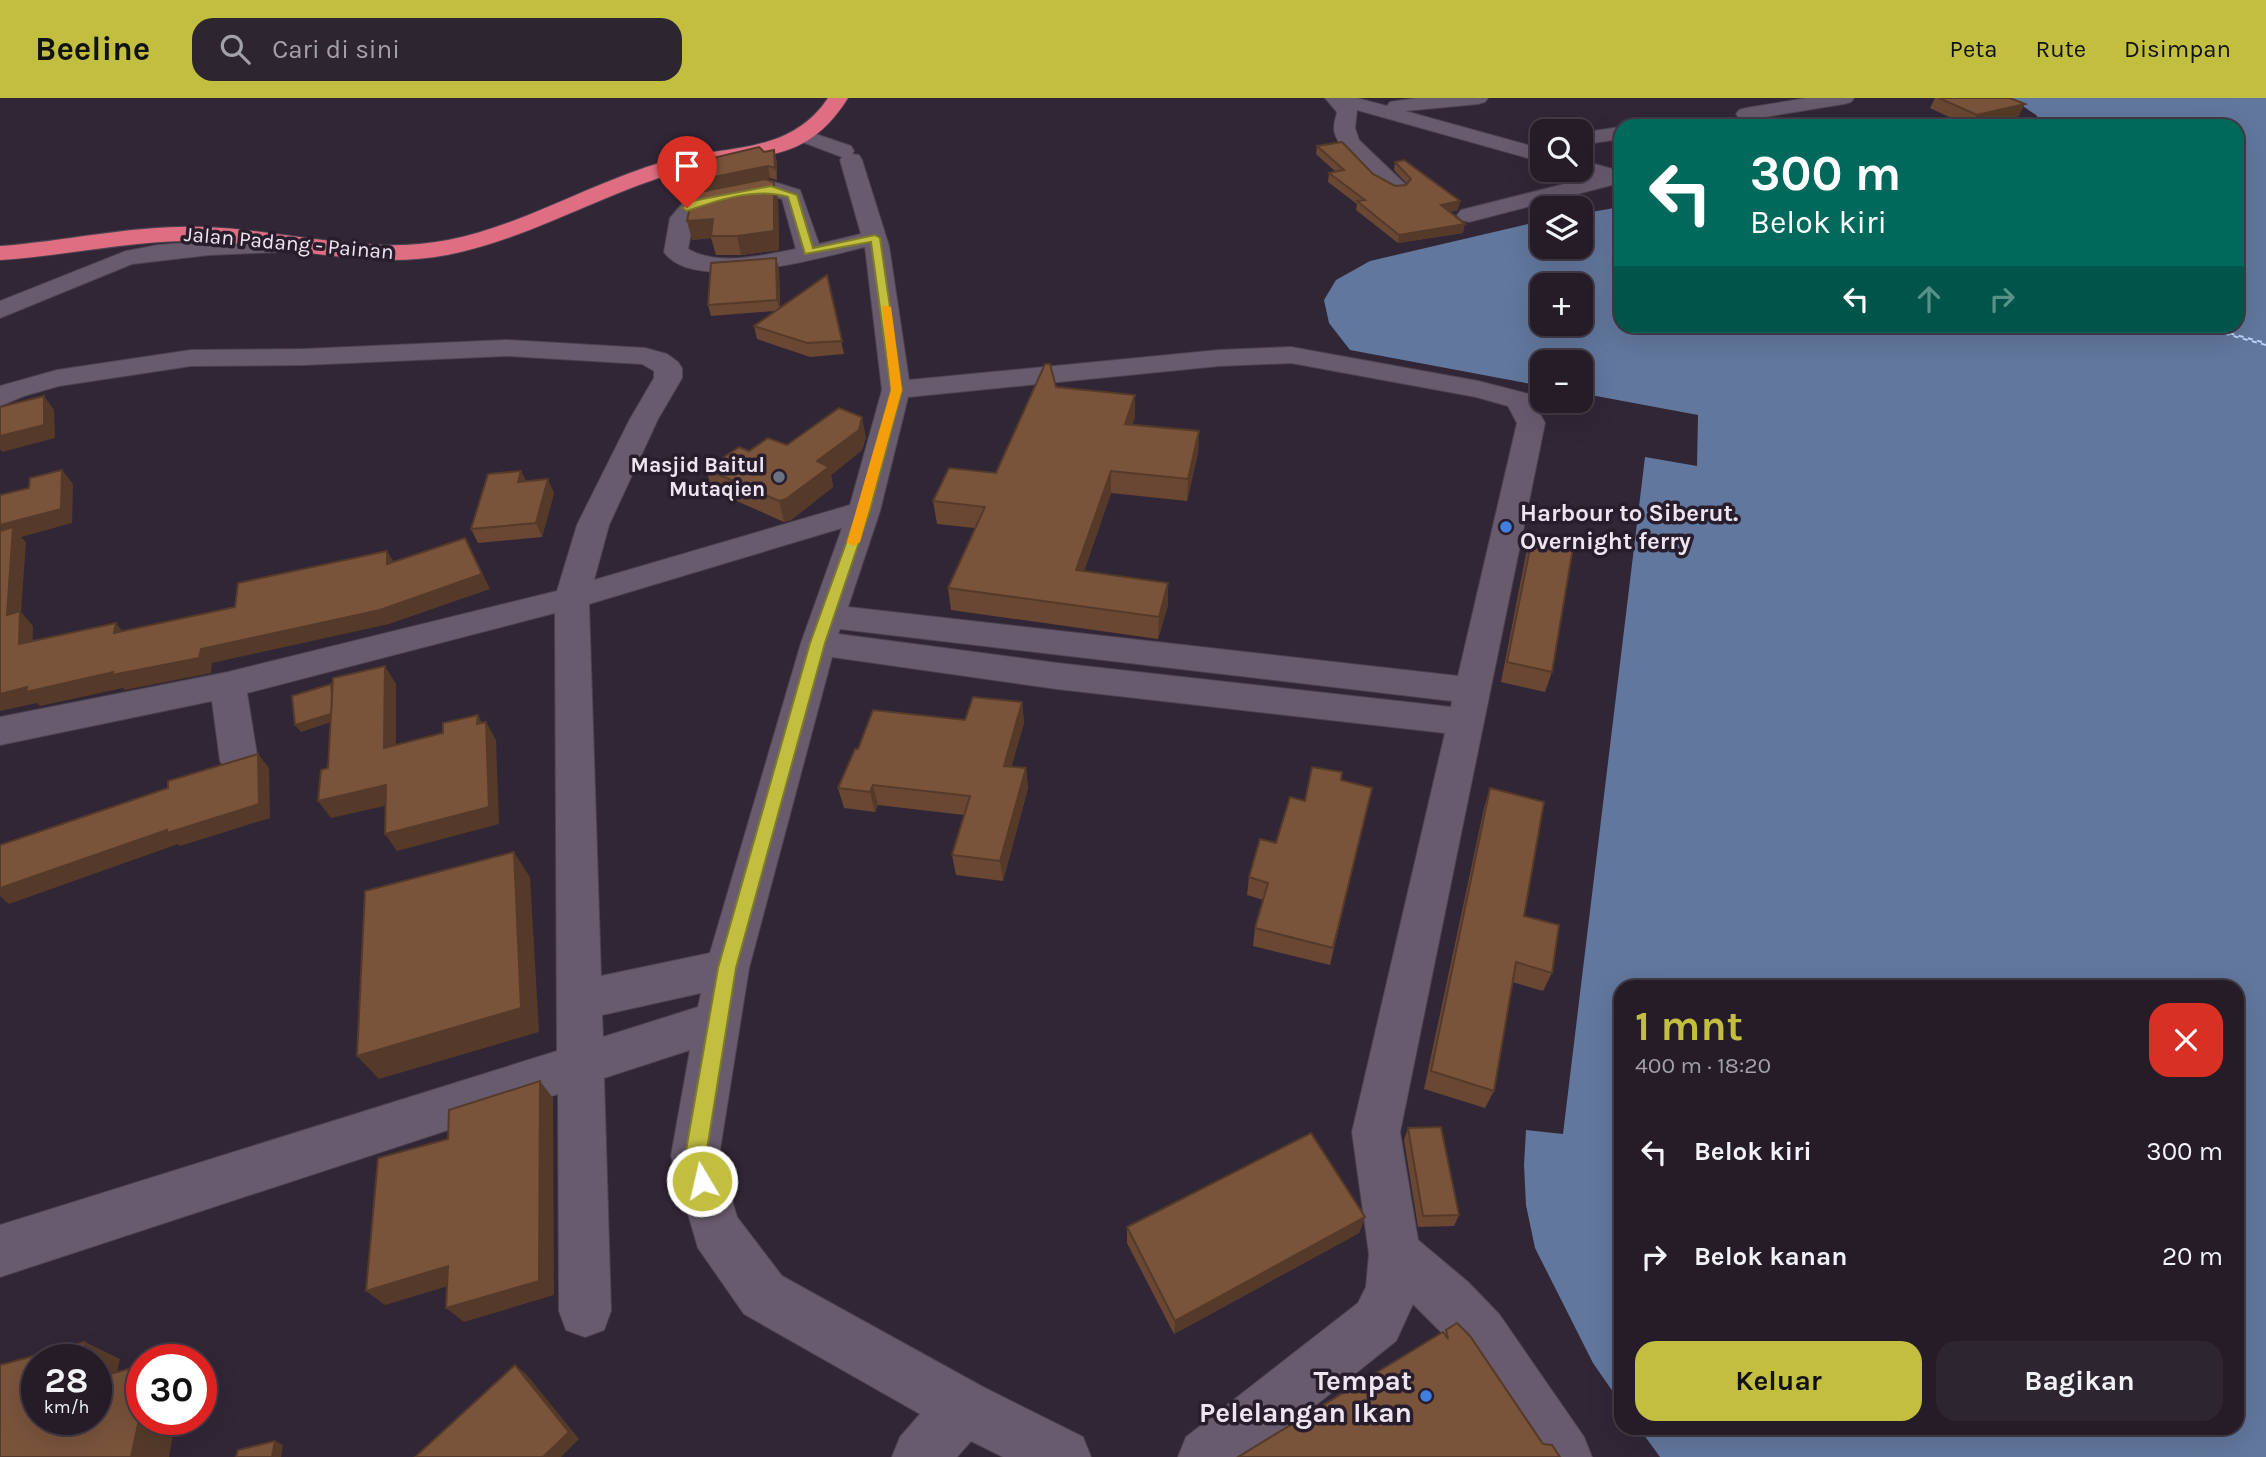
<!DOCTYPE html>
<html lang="id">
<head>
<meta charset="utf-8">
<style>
	body { margin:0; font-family:Karla,sans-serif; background:#2d2530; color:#f1f3f6; height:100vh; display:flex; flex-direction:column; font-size:26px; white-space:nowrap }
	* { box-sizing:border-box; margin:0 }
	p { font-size:23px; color:#a3a1a8 }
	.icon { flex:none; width:38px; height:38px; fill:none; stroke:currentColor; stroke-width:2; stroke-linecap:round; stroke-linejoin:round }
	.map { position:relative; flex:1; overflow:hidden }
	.side { position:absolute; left:1614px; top:882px; width:630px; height:455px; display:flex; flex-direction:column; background:#251c28; border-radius:21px; box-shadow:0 7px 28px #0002,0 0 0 2px #423a45 }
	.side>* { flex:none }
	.hud { position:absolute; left:1614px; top:21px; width:630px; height:214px; border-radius:21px; box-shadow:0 7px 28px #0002,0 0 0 2px #423a45; background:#00695c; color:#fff; overflow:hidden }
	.controls { position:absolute; left:1530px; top:21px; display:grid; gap:14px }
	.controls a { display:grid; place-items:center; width:63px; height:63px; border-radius:14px; background:#251c28; box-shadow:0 7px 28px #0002,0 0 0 2px #423a45; font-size:35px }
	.speed { position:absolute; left:21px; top:1246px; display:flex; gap:14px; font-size:35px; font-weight:700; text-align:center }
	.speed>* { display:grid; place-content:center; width:91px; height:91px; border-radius:50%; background:#251c28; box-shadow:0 7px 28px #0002,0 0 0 2px #423a45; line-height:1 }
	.speed small { font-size:18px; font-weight:400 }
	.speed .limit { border:10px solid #d22; background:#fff; color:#111 }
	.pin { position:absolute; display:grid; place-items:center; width:60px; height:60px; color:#fff; margin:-72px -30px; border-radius:50% 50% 50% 0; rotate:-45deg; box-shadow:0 0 7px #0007 }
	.pin .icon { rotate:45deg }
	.me { position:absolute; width:77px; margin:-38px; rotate:351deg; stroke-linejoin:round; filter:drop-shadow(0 0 5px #0008) }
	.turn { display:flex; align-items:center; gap:24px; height:147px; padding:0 21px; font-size:32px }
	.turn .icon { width:91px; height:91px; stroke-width:2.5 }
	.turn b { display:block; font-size:49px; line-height:60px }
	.lanes { display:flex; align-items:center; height:66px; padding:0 21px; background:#0003; justify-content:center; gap:35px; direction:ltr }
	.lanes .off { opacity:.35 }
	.round { display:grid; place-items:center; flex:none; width:74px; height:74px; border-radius:21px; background:#2d2530 }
	.head { display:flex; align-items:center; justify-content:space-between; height:119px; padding:0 21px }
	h1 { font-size:42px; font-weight:700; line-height:52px; color:#c1be40 }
	.primary-button { display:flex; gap:14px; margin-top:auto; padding:14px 21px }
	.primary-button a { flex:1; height:80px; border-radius:21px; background:#c1be40; color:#111; font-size:28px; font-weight:700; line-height:80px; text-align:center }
	.primary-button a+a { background:#2d2530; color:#f1f3f6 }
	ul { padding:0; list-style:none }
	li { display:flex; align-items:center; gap:21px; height:105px; padding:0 21px }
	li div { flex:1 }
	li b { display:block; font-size:26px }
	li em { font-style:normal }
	header { display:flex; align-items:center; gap:42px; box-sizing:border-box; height:98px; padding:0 35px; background:#c1be40; color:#111 }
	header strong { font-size:33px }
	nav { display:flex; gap:38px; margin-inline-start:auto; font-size:24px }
	.search { width:490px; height:63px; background:#2d2530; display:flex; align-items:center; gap:18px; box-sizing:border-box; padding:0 24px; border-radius:21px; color:#a3a1a8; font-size:26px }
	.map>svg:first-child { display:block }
	.water { fill:#62779d; fill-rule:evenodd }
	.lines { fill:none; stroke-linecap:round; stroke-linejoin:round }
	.ferry { stroke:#bfd3f9; stroke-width:2; stroke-dasharray:5 4.5; stroke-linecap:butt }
	.minor-casing { stroke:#4c4350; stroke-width:2 }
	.highway-casing { stroke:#4c4350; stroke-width:2 }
	.minor { fill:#685b6e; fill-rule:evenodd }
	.highway { fill:#df6e82; fill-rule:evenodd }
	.wall { fill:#694733 }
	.shaded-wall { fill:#553a29 }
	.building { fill:#7a533b; stroke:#553a29; stroke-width:2 }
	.route { fill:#c1be40; stroke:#7d7c2a; stroke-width:2 }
	.slow { fill:#f59e0b }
	.worship-dot { fill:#6b7280; stroke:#271d2c; stroke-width:2.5 }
	.shop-dot { fill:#3f7fe0; stroke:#271d2c; stroke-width:2.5 }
	.labels { text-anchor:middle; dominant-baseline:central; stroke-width:7; stroke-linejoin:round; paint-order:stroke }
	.far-street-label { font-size:21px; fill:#ede6f1; stroke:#271d2c }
	.far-poi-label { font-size:21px; font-weight:bold; fill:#ede6f1; stroke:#271d2c; text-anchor:end }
	.poi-label { font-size:24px; font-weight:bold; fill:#ede6f1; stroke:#271d2c; text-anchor:start }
	.near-poi-label { font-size:28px; font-weight:bold; fill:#ede6f1; stroke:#271d2c; text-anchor:end }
</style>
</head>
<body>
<header>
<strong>Beeline</strong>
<div class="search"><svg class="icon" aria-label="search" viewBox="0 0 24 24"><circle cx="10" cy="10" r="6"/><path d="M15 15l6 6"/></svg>Cari di sini</div>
<nav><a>Peta</a><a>Rute</a><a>Disimpan</a></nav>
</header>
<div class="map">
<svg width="2266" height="1359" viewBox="0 0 2266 1359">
	<rect width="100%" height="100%" fill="#312636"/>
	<path class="water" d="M2011,0H2266V1359H1660L1639,1330H2236V889H1620V1304L1593,1265L1535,1150L1526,1107L1524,1067L1526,1032L1563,1036L1645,359L1697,368L1698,317L1580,295V264H1542V288L1350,252L1329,225L1324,202L1336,182L1370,163L1532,125L1542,123V149H1580V116L1620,109V228H2236V28H2045L2036,17ZM1542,187H1580V226H1542Z"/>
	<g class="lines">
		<g class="ferry">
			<path d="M2197,228L2266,247"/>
			<path d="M2202,228L2266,245"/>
		</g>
		<defs>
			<g id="minor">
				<path d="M1325,0H1357L1387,8L1390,4L1416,0H1488L1485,4L1478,6L1405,13L1542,51V64L1357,12L1355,30L1359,42L1407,88L1404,93C1398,94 1393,95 1388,92C1371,83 1341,54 1335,36C1332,28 1336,21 1337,14Z"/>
				<path d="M1807,0H1854L1851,4L1844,6L1746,22L1739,20L1736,16L1739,12L1746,10Z"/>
				<path d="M1668,22L1688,24L1691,28H1658L1661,24Z"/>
				<path d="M1620,29V41L1580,47V35Z"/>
				<path d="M804,32L851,48L854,53L852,56L859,57L862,62L889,148L909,282L1219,252L1291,249L1478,283L1529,296L1545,325L1400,1034L1418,1142L1468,1184L1499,1216L1584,1339L1592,1359H1531L1461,1254L1413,1206L1396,1243L1251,1359H1178L1186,1339L1358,1205L1366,1189L1369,1156L1352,1034L1445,635L1057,591L832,559L749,870L719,1058L737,1119L782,1178L983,1289L1083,1339L1091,1359H1003L971,1343L957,1359H892L900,1339L920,1316L744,1216L698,1150L671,1058L690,952L604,980L611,1213L604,1232L585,1239L566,1232L559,1213L558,996L0,1179V1127L557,953L555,515L247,595L258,663L252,673L239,677L226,673L220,663L212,603L0,647V619L228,574L557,493L577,427L630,321L654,280V273L642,266L506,258L304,267L191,268L59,288L24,298L0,308V288L57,272L191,252L304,251L506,242L645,250L667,256L678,264L682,270V280L658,321L609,427L594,482L850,407L882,292L865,149C822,159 694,197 664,154L670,120L687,100L771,83L800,92L819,146L861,136L840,62L842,59L797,42L793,38L797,34ZM769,97L782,101L796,151C763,157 720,169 688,151L694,120L703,110ZM1291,265L1476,299L1508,308L1517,325L1458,578L848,509L880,413L908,299L1219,268ZM842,430L801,545L710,855L601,878L589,506ZM840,531L1452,603L1451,609L1057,565L838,536ZM701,895L698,909L603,939L602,917Z"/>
				<path d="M1580,62L1620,73V85L1469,124L1461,122L1457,117L1461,112L1592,79L1572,74L1571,72H1580Z"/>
				<path d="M294,141L303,143L306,148L303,153L209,157L132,166L0,220V203L126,153L158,147L209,143Z"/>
			</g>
			<path id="highway" d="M828,0H848C802,73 752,52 681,73C601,96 529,141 447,157C365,173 287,146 205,143C137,141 68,158 0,162V148C68,143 137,126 205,129C287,132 366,158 448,142C524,127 592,84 666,63C726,47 790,57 828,0Z"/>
		</defs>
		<use href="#minor" class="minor-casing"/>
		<use href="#highway" class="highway-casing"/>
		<use href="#minor" class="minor"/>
		<use href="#highway" class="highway"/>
	</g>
	<g class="wall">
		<path d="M1935,0H2010L2019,18L1976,28H1968L1930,10Z"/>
		<path d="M1317,48L1373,76L1395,88L1406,87L1407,86L1394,72L1395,64L1458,112L1449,114L1463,135L1398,145L1356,112L1357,106L1328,84L1329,75L1336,74L1316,56Z"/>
		<path d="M777,64V82L770,80L765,81L774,84L778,102L779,152L741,157H716L711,140L692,142L699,95L689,97L675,82L671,70Z"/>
		<path d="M779,171L780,210L827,177L844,256L810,259L757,241L754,228L775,213L711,218L708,207Z"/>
		<path d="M1056,289L1135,297V319L1132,327L1199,333L1198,355L1187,403L1111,395L1084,473L1168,507L1158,541L951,512L948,490L975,430L937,426L933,403L996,375Z"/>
		<path d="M866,339L862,352L831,377L833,389L791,422L784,424L712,392L706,371L749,353L787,347Z"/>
		<path d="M521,373L526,383L554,395L542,439L478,445L471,431Z"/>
		<path d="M1533,436L1552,574L1545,594L1501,584L1526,456Z"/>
		<path d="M1022,604L1024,625L1011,668L1026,670L1028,690L1003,783L956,777L952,757L964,717L878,707L875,714L844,710L838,690L858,651L965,622Z"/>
		<path d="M1341,682L1372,690L1330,867L1253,848L1255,830L1263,802L1247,797L1249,779L1276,745L1305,703Z"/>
		<path d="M1490,690L1524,818L1552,875L1543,893L1512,884L1494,993L1485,1010L1424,991L1484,710Z"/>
		<path d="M1408,1030L1459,1117L1454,1128L1418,1129L1404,1042Z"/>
		<path d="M1365,1119L1359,1135L1174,1236L1127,1145V1129Z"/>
	</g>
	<g class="shaded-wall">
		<path d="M2025,6L2019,18L1976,28H1971L1977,17Z"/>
		<path d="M774,52L777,64V82L775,70Z"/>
		<path d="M768,68L770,80L689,97L685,85Z"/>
		<path d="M774,84L778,102L779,152L741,157L737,138Z"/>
		<path d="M1460,103L1458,112L1439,115L1441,107Z"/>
		<path d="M713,121L711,140L692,142L687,123Z"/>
		<path d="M1465,126L1463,135L1398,145L1399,137Z"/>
		<path d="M776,160L779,171L780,213L777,202Z"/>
		<path d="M1135,297V319L1125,348V326Z"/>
		<path d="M44,298L54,312L55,340L2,354L0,351V338Z"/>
		<path d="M862,319L866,339L862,352L831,377L833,389L791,422L784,424L779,403L817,363Z"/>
		<path d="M1199,333L1198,355L1187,403L1188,381Z"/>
		<path d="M62,372L73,386L72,425L21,439L26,444L21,514L33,528L32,560L19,546L7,517L0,427Z"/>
		<path d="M521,373L527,387L518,384Z"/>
		<path d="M1111,373V395L1077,494L1076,472Z"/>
		<path d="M548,381L554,395L542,439L536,425Z"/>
		<path d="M465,440L490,491L389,526L212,565L211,575L125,592L123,590L40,608L37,605L0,613V596L201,551Z"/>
		<path d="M387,453L396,468L387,466Z"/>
		<path d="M1168,485V507L1158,541L1159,519Z"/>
		<path d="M116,525L128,540L114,535Z"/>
		<path d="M385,568L396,586V667L384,650Z"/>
		<path d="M331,586L336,593L340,621L301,634L295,627Z"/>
		<path d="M1022,604L1024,625L1006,688L1004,668Z"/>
		<path d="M478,617L486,632V624L496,642L499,726L397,753L385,736L477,626Z"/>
		<path d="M258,656L269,670L270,720L180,748L178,746L9,806L0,798V790Z"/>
		<path d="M1026,670L1028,690L1003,783L1000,763Z"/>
		<path d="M386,687L398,705L331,720L318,703Z"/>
		<path d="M873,687L878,707L875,714L870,694Z"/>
		<path d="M514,754L530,779L539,934L379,981L357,958Z"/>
		<path d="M540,983L553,1000L554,1197L464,1224L446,1210Z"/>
		<path d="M1365,1119L1359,1135L1174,1236L1175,1223Z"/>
		<path d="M448,1168L465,1183L385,1207L366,1193Z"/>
		<path d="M85,1244L120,1261L111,1302L96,1295V1262H81Z"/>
		<path d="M515,1267L526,1276L579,1341L561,1359H543Z"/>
		<path d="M142,1308V1321H176L169,1359H131Z"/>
		<path d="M275,1343L283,1347L281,1359H272Z"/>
	</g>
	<g class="building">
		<path d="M1939,0H2010L2025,6L1977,17Z"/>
		<path d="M1342,44L1373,76L1395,88L1406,87L1411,81L1395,64L1404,62L1460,103L1441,107L1465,126L1399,137L1357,103L1365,102L1329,75L1344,72L1317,48Z"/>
		<path d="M759,49L764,54L774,52L775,70L768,68L685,85L671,70Z"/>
		<path d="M765,81L774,84V133L737,138H711L713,121L687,123L691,103L700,94Z"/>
		<path d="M776,160L777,202L708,207L711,165Z"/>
		<path d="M827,177L842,243L807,245L754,228Z"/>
		<path d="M1045,266H1050L1056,289L1135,297L1125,326L1199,333L1188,381L1111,373L1076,472L1168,485L1159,519L948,490L985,409L933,403L949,370L996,375Z"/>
		<path d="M44,298V327L0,338V309Z"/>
		<path d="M839,310L862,319L859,332L817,363L829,369L786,401L779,403L706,371L739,349L749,353L768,340L787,347Z"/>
		<path d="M62,372L61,411L0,427V397L29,390L30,380Z"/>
		<path d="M521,373L518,384L548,381L536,425L471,431L488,376Z"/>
		<path d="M13,429L7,517L20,513L19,546L116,525L114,535L235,509L238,485L387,453V466L465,440L482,476L380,512L201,551L199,560L112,577L113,574L26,594L27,589L0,596V433Z"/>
		<path d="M1533,436L1574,444L1552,574L1507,564Z"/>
		<path d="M385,568L384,650L443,635V625L478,617L477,626L486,624L489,709L385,736L386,687L318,703L321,672L328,670L333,580Z"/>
		<path d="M331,586L332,596L331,616L295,627L292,598Z"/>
		<path d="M973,599L1022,604L1004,668L1026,670L1000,763L952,757L970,698L873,687L870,694L838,690L855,651H858L873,612L965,622Z"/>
		<path d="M258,656L259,706L167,735V732L0,790V747L168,690V683Z"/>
		<path d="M1312,669L1342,674L1341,682L1372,690L1333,850L1255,830L1268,785L1249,779L1260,741L1276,745L1290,699L1305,703Z"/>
		<path d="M1490,690L1544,704L1524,818L1559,827L1552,875L1516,864L1494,993L1431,973Z"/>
		<path d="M514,754L521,910L357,958L365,793Z"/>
		<path d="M540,983L539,1183L446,1210L448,1168L366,1193L378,1060L448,1041L449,1012Z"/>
		<path d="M1441,1029L1459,1117L1423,1118L1408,1030Z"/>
		<path d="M1311,1035L1365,1119L1175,1223L1127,1129Z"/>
		<path d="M1457,1225L1470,1238L1543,1346L1552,1347L1560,1359H1238L1443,1234L1448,1241L1446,1232Z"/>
		<path d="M85,1244L81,1262H37V1321H96V1280L142,1267V1308L131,1359H0V1267Z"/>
		<path d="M515,1267L569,1334L543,1359H415Z"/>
		<path d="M275,1343L272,1359H236L238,1352Z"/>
	</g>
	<path class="route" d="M771,88L797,97L813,150L875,137L880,140L902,292L870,412L825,545L736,870L706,1058L712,1083L710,1090L702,1092L695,1090L685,1058L718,870L810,545L858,412L891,292L871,144L805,156L788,99C757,89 717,102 687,113L682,110L692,103Z"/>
	<path class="slow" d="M882,207L891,209L902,292L860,444L853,448L847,444L891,292Z"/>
	<circle class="worship-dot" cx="779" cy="379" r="7"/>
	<g class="shop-dot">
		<circle cx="1506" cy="429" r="7"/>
		<circle cx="1426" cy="1298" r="7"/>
	</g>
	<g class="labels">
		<g class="far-street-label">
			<text transform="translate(289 145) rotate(5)">Jalan Padang - Painan</text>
		</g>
		<g class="far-poi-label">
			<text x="765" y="367">Masjid Baitul<tspan x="765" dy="24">Mutaqien</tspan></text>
		</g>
		<g class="poi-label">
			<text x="1520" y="415">Harbour to Siberut.<tspan x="1520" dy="28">Overnight ferry</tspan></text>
		</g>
		<g class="near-poi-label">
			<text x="1412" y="1282">Tempat<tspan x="1412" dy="32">Pelelangan Ikan</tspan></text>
		</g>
	</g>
</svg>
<div class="controls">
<a><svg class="icon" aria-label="search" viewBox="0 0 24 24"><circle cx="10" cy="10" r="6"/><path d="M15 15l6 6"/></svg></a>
<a><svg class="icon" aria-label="layers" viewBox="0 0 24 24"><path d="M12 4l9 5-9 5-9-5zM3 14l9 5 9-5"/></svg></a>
<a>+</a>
<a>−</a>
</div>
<div class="speed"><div>28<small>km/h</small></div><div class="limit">30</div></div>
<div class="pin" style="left:687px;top:110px;background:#d93025"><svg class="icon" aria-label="arrive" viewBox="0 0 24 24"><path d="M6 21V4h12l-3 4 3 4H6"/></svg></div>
<svg class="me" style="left:702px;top:1083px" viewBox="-20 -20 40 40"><circle r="17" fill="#c1be40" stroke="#fff" stroke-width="3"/><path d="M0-11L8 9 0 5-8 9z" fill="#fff"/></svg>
<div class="hud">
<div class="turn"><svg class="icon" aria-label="left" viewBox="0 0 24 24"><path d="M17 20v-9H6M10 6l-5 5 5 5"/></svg><div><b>300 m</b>Belok kiri</div></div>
<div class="lanes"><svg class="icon" aria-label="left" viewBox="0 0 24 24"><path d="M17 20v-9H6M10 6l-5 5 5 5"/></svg><svg class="icon off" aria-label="ahead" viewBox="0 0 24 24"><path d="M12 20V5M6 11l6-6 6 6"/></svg><svg class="icon off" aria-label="right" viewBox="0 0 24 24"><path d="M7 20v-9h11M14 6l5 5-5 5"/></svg></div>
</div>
<section class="side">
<div class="head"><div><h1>1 mnt</h1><p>400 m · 18:20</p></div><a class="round" style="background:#d93025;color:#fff"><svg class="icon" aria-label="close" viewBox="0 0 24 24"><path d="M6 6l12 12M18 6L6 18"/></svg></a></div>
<ul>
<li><svg class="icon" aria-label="left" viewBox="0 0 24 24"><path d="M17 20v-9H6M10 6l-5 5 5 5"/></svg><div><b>Belok kiri</b></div><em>300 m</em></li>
<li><svg class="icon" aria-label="right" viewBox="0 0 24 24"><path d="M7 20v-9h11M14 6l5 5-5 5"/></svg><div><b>Belok kanan</b></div><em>20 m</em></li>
</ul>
<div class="primary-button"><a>Keluar</a><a>Bagikan</a></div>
</section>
</div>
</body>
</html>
